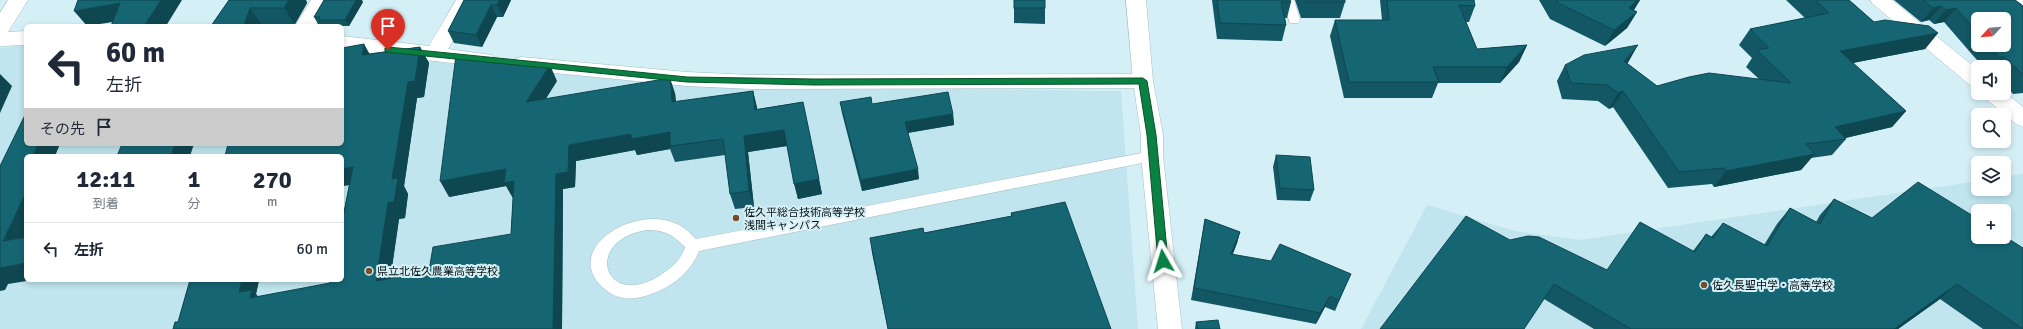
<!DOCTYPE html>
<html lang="ja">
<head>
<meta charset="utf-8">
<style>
	body { margin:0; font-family:Signika,"Noto Sans JP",sans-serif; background:#f6f6f7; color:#1f2937; height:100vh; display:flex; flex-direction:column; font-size:15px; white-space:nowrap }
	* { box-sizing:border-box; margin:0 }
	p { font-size:13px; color:#747a83 }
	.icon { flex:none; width:22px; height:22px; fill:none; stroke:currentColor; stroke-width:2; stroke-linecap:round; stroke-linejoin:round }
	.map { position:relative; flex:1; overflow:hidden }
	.drawer { position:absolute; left:24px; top:154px; width:320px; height:128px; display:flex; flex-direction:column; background:#fff; border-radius:6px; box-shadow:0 2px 6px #0003 }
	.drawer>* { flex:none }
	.banner { position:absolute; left:24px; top:24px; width:320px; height:122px; border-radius:6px; box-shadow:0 2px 6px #0003; background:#fff; color:#1f2937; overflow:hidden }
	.needle { width:26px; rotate:244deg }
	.controls { position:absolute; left:1971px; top:12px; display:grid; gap:8px }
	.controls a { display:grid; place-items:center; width:40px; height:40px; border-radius:6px; background:#fff; box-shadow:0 2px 6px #0003; font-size:20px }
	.pin { position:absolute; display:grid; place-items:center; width:34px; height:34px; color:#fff; margin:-41px -17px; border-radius:50% 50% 50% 0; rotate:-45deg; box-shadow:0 0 4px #0007 }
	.pin .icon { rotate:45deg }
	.me { position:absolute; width:44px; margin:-22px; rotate:354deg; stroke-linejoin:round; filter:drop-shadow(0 0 3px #0008) }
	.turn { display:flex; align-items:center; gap:14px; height:84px; padding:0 16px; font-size:18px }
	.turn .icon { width:52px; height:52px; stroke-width:2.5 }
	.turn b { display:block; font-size:28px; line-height:34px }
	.then { display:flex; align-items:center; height:38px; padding:0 16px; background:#0003; gap:8px; font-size:15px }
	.eta { display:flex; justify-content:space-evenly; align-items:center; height:68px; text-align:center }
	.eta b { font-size:24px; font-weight:700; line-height:28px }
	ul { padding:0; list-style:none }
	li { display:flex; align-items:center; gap:12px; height:52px; padding:0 16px; border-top:1px solid #e0e1e3 }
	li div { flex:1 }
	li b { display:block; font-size:15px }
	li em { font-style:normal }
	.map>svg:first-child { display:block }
	.built { fill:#c0e5ee; fill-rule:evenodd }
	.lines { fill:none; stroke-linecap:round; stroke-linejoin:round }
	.lane-casing { stroke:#a4bfc5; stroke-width:1 }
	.street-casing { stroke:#a4bfc5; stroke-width:1 }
	.secondary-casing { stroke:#a4bfc5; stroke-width:1 }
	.lane { fill:#fff; fill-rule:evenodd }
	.street { fill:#fff; fill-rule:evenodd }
	.secondary { fill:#fff; fill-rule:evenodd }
	.wall { fill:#125763; fill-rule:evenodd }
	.shaded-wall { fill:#0f4750 }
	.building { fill:#156573; stroke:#0f4750 }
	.route { fill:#0b8043; stroke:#07532c }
	.poi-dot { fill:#754f2b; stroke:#d4f0f6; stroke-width:1.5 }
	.labels { text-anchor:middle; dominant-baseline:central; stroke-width:4; stroke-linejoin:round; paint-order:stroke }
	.poi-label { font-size:11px; fill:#060f12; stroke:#d4f0f6; text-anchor:start }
</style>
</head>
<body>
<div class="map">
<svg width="2023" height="329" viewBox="0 0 2023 329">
	<rect width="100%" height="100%" fill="#d4f0f6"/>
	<g class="built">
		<path d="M26,45V144H342V50L671,85L1121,91L1138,329H0V48ZM26,156H342V280H26Z"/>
		<path d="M2023,174V329H1361L1427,205L1515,231L1580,240L1978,181V189H2004V177ZM1978,211H2004V237H1978Z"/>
	</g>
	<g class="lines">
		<defs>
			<g id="lane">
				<path d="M1282,0H1294L1300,20L1298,23H1290Z"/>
				<path d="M1152,151L1157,152L1159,156L1157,160L1152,161L699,251C691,272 672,287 651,294C635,300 621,301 607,291C557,252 633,203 677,224C685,227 690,234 696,239ZM647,230C665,230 673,235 685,247C680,262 671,268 659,276C604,310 582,240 647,230Z"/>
			</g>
			<g id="street">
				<path d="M8,0H28L8,32L26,31V45L0,46V13Z"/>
				<path d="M311,0H331L315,26H295Z"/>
				<path d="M456,0H476L448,49L492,55L495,60L492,65L485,67L342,50V36L429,46Z"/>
				<path d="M1870,0H1892L1978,70V88L1971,86L1873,4Z"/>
				<path d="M2009,0H2023V9L2016,7Z"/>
				<path d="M521,57L687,72L752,75L1143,74L1150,76L1153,81L1150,86L1143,88L752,89L687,86L514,69L511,64L514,59Z"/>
				<path d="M2004,92L2023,107V127L2016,124L1985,98L1982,93Z"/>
			</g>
			<path id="secondary" d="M1126,0H1146L1153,81L1163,135V156L1182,329H1158L1141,156V135L1133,81Z"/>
		</defs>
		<use href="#lane" class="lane-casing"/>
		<use href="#street" class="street-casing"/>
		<use href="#secondary" class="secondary-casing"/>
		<use href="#lane" class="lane"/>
		<use href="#street" class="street"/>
		<use href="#secondary" class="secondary"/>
	</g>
	<g class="wall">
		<path d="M229,0H306L307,3L295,24H261L260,26H211Z"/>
		<path d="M464,0H511L503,17H497L482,47L454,43L448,31Z"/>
		<path d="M1212,0H1290L1291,2L1287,18H1285L1286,25L1282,41L1217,39Z"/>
		<path d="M1295,0H1345V2L1340,18H1301Z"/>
		<path d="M1380,0H1474L1475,6L1469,22H1466L1477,49L1527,45L1519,62L1500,83H1438L1432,98H1344L1330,36L1335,20H1382Z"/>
		<path d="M1539,0H1640L1634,10L1637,12L1627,28L1605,46L1550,19Z"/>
		<path d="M1786,0H1849L1874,22L1938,33L1925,49L1852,63L1906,111L1892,127L1845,138L1846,139L1832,155L1811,158L1801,170L1714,187L1712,184L1668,188L1613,107L1609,109L1598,101L1562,99L1557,81L1565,65L1629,61L1627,64L1657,86L1759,79L1746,67L1752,58L1739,45L1750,29L1805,18Z"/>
		<path d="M1894,0H2015L2023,7V93L2013,94L2004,84V67H1983L1944,22L1934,24L1929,20L1921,22ZM1978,19L2004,45H1978Z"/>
		<path d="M363,2L349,26H322L321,24H318L314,17Z"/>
		<path d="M1014,8H1045V24L1014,23Z"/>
		<path d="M364,44L369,54L420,47L429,63L424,97L417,98L404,186L408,194L405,218L399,219L390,279L429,271L511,234L513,198L506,186L449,197L557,81L545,99L675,93L676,102L753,91L757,109L803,102L822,194L798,199L787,146L748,152L754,207L735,209L730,194L725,155L675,162L670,149L637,155L635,150L576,161L575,187L563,189L562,329L178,322L190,280H259L256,294L258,297L330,283L349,185L342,186V156Z"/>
		<path d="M840,102L872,104L953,114L954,125L908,133L919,179L862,191L842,113Z"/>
		<path d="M1276,155L1314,190L1310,201L1277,200L1273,167Z"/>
		<path d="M1834,199L1872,218L2023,248V329H1983L1940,299L1898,329H1594L1544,299L1510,240L1607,270L1693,251L1706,234L1711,237L1723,223L1764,245L1777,224L1790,208L1816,222L1820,215Z"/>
		<path d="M1011,213L1111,329H888L872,253L870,238L924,233L1011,216Z"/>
		<path d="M1205,219L1240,232L1237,243L1233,254L1346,285L1335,311L1325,307L1316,324L1191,300Z"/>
		<path d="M1196,322L1220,329H1195Z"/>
	</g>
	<g class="shaded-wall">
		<path d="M161,0H182L166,26H144Z"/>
		<path d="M289,0H306L307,3L295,24L284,8Z"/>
		<path d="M356,0H362L363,2L349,26L345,20Z"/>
		<path d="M499,0H511L503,17L497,5Z"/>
		<path d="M1637,0H1640L1633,11L1629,8Z"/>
		<path d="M120,3L132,19L87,26L74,11Z"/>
		<path d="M491,5L497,17L482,47L476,35Z"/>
		<path d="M1941,6L1929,20L1921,22L1933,8Z"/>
		<path d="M250,8L261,24L260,26H244Z"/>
		<path d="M1956,8L1944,22L1934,24L1946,10Z"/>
		<path d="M1637,12L1627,28L1605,46L1614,30Z"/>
		<path d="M1938,33L1925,49L1827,68L1840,51Z"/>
		<path d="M364,44L373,60L362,55Z"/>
		<path d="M1527,45L1519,62L1500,83L1507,67Z"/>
		<path d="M1638,45L1629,61L1614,78L1624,61Z"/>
		<path d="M420,47L429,63L424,97L417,98L404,186L408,194L405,218L399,219L388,296L376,281L408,82Z"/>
		<path d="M550,65L557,81L534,118L526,102Z"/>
		<path d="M0,74L12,86L0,113Z"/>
		<path d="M670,78L675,93L677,118L672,102Z"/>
		<path d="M753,91L757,107L759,125L755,110Z"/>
		<path d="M1623,91L1613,107L1609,109L1618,93Z"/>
		<path d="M1906,111L1892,127L1833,141L1835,127Z"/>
		<path d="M953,114L954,125L906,133L905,122Z"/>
		<path d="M784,130L787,146L748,152L754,207L749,191L744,136Z"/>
		<path d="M670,132V149L637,155L635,150L576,161L575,187L563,189L562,329H553L556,174L569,145L631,134Z"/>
		<path d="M38,144H60L55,156H33Z"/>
		<path d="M175,144H194L190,156H171Z"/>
		<path d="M1815,154L1801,170L1714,187L1726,171Z"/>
		<path d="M353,167L364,183L342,186V169Z"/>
		<path d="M506,169L514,181L513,198L506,186L449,197L440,181Z"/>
		<path d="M918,169L919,179L862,191L861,180Z"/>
		<path d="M819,179L822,194L798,199L794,184Z"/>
		<path d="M26,192V244L3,241Z"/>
		<path d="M1240,232L1237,243L1228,265L1231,254Z"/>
		<path d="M26,263V280H33L8,284L5,290L0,291V268Z"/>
		<path d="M242,280H259L256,294L265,305L253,307L239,292Z"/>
		<path d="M1957,284L1940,299L1898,329H1894Z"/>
		<path d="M1330,296L1325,307L1316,324L1320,313Z"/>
	</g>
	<g class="building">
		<path d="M78,0H161L144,26H111L120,3L74,11Z"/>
		<path d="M229,0H289L284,8H250L244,26H211Z"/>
		<path d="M324,0H356L345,20H319L320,17H314Z"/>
		<path d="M464,0H499L497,5H491L476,35L448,31Z"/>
		<rect x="1014" y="0" width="31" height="8"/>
		<path d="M1217,0H1290L1291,2H1281L1286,25L1220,23Z"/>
		<rect x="1305" y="0" width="40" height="2"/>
		<path d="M1387,0H1474L1475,6L1459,5L1477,49L1527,45L1507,67H1433L1439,82H1349L1335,20H1389Z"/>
		<path d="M1557,0H1637L1629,8L1637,12L1614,30L1558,3Z"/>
		<path d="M1815,0H1849L1874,22L1885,20L1929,26L1938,33L1840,51L1906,111L1835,127L1846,139L1806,144L1815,154L1726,171L1724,168L1679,172L1623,91L1618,93L1607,85L1571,83L1565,65L1584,55L1638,45L1624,61L1657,86L1689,77L1709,73L1791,83L1757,50L1769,48L1750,29L1829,13Z"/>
		<path d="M1923,0H2015L2022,5L2023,7V75L2005,57H1999L1989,45H2004V19H1978V33L1956,8L1946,10L1941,6L1933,8Z"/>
		<path d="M364,44L362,55L420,47L415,81L408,82L392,179L398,178L394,202L388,203L376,281L429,271L433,247L511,234L514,181L504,183L506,169L440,181L456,55L550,65L526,102L670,78L672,102L753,91L755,110L803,102L819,179L794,184L784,130L744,136L749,191L730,194L723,139L670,146V132L631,139V134L569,145L568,172L556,174L553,329H173L175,322H178L190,280H242L239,292L252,290L250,298L330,283L331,280H342V223L353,167L342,169V156H225L228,144H342V48Z"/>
		<path d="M948,92L953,114L905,122L918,169L861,180L840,102L871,97L872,104Z"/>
		<path d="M26,113V144H38L33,156H26V192L3,241L26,237V263L0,268V166Z"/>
		<path d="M122,144H175L171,156H117Z"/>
		<path d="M1276,155L1310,157L1314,190L1280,188Z"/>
		<path d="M1918,182L1978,219V237H2004V236L2023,248V329L1957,284L1894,329H1631L1554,284L1524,329H1380L1466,216L1510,240L1528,236L1539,237L1607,270L1640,222L1695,252L1706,234L1713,238L1723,223L1767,246L1790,208L1820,224L1834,199L1872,218Z"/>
		<path d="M1065,202L1111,329H888L870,238L923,228L924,233L1012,216L1011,213Z"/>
		<path d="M1205,219L1240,232L1231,254L1271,261L1280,244L1351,274L1339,300L1330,296L1320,313L1194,288Z"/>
		<path d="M1218,320L1220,329H1198L1196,322Z"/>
	</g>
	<path class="route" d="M388,47L687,77L813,79L1143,78L1147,81L1156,135L1168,261L1163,265L1158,261L1147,135L1139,84L813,85L687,82L385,52V48Z"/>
	<g class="poi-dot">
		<circle cx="736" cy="218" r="4"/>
		<circle cx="369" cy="271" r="4"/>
		<circle cx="1704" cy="285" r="4"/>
	</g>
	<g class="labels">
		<g class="poi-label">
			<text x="744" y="212">佐久平総合技術高等学校<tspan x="744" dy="13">浅間キャンパス</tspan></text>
			<text x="377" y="271">県立北佐久農業高等学校</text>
			<text x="1712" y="285">佐久長聖中学・高等学校</text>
		</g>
	</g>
</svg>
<div class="controls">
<a><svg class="needle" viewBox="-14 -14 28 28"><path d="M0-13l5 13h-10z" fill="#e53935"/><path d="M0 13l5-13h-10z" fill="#747a83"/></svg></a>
<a><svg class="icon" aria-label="sound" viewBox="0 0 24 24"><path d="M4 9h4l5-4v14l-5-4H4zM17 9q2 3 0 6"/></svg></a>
<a><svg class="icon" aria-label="search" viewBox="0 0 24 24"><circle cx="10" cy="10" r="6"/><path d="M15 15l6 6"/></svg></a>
<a><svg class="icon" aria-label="layers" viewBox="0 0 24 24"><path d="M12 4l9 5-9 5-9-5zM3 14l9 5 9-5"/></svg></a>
<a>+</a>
</div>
<div class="pin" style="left:388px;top:50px;background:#d93025"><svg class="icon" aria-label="arrive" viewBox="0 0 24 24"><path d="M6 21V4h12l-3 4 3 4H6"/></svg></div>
<svg class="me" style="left:1163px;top:261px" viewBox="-20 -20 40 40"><path d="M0-17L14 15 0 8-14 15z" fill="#0b8043" stroke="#fff" stroke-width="4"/></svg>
<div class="banner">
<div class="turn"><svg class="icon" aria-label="left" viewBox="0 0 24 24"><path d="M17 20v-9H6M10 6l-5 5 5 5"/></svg><div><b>60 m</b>左折</div></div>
<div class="then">その先<svg class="icon" aria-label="arrive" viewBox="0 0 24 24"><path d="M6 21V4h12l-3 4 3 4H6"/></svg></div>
</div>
<section class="drawer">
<div class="eta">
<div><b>12:11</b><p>到着</p></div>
<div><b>1</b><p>分</p></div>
<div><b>270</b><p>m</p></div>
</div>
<ul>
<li><svg class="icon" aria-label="left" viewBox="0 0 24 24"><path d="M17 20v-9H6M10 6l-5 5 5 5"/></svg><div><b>左折</b></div><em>60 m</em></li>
</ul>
</section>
</div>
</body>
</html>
